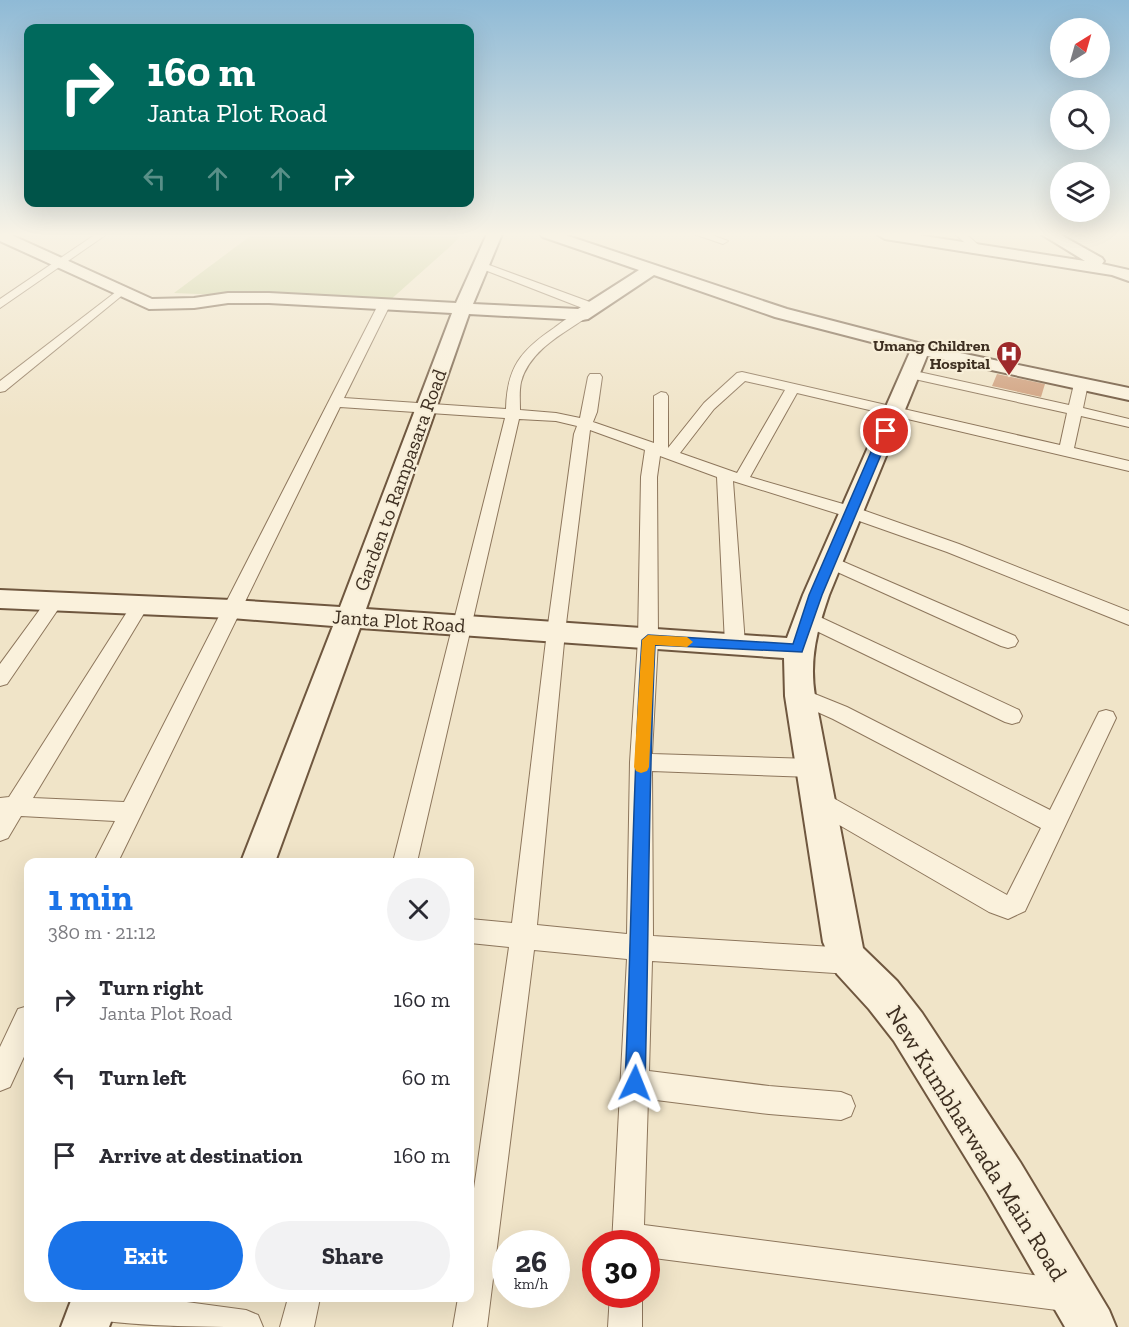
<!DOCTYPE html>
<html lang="en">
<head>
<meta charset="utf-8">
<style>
	body { margin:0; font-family:"Zilla Slab",serif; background:#f2f2f3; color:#2b2b33; height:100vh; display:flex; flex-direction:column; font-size:22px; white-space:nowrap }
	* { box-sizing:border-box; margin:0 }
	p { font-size:20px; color:#7c7c81 }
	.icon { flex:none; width:33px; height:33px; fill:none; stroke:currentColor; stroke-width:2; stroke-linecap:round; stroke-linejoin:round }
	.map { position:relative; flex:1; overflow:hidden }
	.side { position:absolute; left:24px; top:858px; width:450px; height:444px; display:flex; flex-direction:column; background:#fff; border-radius:12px; box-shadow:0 6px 24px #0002 }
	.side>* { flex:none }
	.banner { position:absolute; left:24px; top:24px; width:450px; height:183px; border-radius:12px; box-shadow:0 6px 24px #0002; background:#00695c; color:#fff; overflow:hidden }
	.needle { width:39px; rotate:37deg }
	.buttons { position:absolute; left:1050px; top:18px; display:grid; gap:12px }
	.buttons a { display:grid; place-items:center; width:60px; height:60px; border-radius:50%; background:#fff; box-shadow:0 6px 24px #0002; font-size:30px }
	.speed { position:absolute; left:492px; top:1230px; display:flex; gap:12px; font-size:30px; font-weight:700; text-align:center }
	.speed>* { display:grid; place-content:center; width:78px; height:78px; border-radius:50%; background:#fff; box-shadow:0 6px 24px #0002; line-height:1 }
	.speed small { font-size:15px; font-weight:400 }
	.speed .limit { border:9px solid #d22; background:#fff; color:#111 }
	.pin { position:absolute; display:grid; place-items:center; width:51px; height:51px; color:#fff; margin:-26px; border:3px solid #fff; border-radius:50%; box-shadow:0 2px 6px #0007 }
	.me { position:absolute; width:66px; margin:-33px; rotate:2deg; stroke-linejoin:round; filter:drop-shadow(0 0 4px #0008) }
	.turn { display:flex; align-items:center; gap:21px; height:126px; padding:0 24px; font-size:27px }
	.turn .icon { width:78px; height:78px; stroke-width:2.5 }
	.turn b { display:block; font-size:42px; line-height:51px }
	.lanes { display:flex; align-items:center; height:57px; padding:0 24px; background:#0003; justify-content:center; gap:30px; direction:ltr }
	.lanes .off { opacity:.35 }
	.round { display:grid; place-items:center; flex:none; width:63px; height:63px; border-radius:32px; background:#f2f2f3 }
	.summary { display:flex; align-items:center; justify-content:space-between; height:102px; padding:0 24px }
	h1 { font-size:36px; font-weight:700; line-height:45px; color:#1a73e8 }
	.primary-button { display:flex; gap:12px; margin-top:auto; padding:12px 24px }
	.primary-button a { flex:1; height:69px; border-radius:36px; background:#1a73e8; color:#fff; font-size:24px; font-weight:700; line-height:69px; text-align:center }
	.primary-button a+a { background:#f2f2f3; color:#2b2b33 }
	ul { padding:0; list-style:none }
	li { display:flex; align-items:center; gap:18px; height:78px; padding:0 24px }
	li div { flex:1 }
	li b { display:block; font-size:22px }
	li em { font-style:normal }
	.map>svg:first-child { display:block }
	.green { fill:#c9cf9b }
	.building { fill:#cf9f7d }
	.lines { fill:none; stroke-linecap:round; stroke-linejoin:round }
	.street-casing { stroke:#8d765c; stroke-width:2 }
	.secondary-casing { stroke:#6f573f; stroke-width:4 }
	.street { fill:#faf1dc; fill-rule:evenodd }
	.secondary { fill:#faf1dc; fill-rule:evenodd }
	.route { fill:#1a73e8; stroke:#114b97; stroke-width:1.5 }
	.slow { fill:#f59e0b }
	.labels { text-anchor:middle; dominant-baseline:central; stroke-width:4.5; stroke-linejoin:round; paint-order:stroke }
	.far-poi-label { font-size:16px; font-weight:bold; fill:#3d2e20; stroke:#f7eed8; text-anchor:end }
	.street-label { font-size:20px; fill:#3d2e20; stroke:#f7eed8 }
	.near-street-label { font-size:24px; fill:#3d2e20; stroke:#f7eed8 }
</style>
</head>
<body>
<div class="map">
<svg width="1129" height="1327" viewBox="0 0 1129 1327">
	<rect width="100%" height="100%" fill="#f0e4c8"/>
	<path class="green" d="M253,234H461L454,243L388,302L174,293Z"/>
	<path class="building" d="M997,374L1045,384L1041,397L992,386Z"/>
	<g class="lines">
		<defs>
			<g id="street">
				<path d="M96,234H107L0,308V299Z"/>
				<path d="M694,234H709L728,241L723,244Z"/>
				<path d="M955,234H966L983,249L982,251H974Z"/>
				<path d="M481,262L598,305L600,308L598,311H590L477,267L475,265Z"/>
				<path d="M121,288L127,291L125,293L5,391L0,392V381Z"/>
				<path d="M384,301L390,305L344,398L506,409C507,368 520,351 554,328C562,322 572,314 582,311L586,312V318C562,334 529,351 521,382C519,391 520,401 520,410L556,413L580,418L588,377L590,374H600L602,377L597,412L593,422L654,443V396L661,392L666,393L668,396V448L704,403L737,373L742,372L1060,445L1067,413L910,378L903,374L910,370L1069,405L1074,384L1081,380L1088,384L1083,408L1129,419V427L1081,416L1074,448L1129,461V471L797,393L750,477L857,508L959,544L1129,611V625L947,552L845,516L733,481L745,644L742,649L735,651L728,649L725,644L717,477L660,456L657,477L658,640L652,754L812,759L820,762L823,768L820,774L812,777L652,771L653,936L850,948L859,952L863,961L859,970L850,974L652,961L649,1071L769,1086L841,1092L851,1096L855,1106L851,1116L841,1120L769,1114L648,1099L644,1225L1072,1280L1084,1284L1088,1296L1084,1308L1072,1312L646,1257V1244H612L627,959L534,950L487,1327H453L458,1298H470V1216L509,947L470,943V919L512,923L547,632L574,434L577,426L556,421L519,419L417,862H393L505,418L340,407L118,862H94L115,821L21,816L8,838L0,841V798L9,797L134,601L140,599L146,601L149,605L33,798L124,802L378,305ZM745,381L785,390L737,473L680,453L714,409ZM590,430L645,450L641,477L638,640L630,762L627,934L537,925L565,632Z"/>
				<path d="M830,556L1015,636L1018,641L1015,646L1008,648L1001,646L824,566L821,562L824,558Z"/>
				<path d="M55,595L61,597L64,601L61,605L7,684L0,686V664L49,597Z"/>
				<path d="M807,611L1019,710L1022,716L1019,722L1012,724L1005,722L800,623L798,618L800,613Z"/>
				<path d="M800,688L847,707L1050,810L1099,712L1106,710L1113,712L1116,718L1025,911L1008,919L989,912L810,808L807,801L810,794L818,791L826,794L1007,895L1041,828L833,719L793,701L790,696L793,691Z"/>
				<path d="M28,1006V1048L10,1087L0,1091V1047L18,1009Z"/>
				<path d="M610,1294H642V1327H608Z"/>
				<path d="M81,1298H157L246,1310L258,1315L263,1327C213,1327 126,1327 82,1317L77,1305Z"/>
				<path d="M288,1298H320L314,1327H280Z"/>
			</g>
			<g id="secondary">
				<path d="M0,234H9L152,299L194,298L228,293H269L456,303L487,234H502L473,304L578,309L639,270L543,237L540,234H562L787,309L941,349L1129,388V400L927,356L829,595C817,630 809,659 815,696L863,948L897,981L922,1013L1020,1162L1109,1310L1116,1327H1065L988,1194L894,1041L869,1009L837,974L823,942L785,696L784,658L360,628L275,862H241L333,626L231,618L0,608V590L231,600L340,607L452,313L269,303H228L194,308L149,309L0,241ZM654,275L775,317L910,352L803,595L787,638L366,609L469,314L582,320L588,319Z"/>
				<path d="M877,234H911L1085,261L1041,234H1059L1102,258L1104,261L1102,264L1129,270V281L1112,275L885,239Z"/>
				<path d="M72,1298H120L109,1327H61Z"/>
			</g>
		</defs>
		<use href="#street" class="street-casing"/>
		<use href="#secondary" class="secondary-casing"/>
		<use href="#street" class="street"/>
		<use href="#secondary" class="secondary"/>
	</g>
	<linearGradient id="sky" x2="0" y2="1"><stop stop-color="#8fbad6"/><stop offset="0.56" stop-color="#f8f3e6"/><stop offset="1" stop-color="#f8f3e6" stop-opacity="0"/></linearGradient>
	<rect width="1129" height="419" fill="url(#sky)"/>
	<path class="route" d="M886,428L891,431L822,595L802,652L655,645C648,791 649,937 645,1083L642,1090L635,1093L628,1090L625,1083C632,935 632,787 642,640L648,635L793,644L809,595L880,431Z"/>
	<path class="slow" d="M648,635L687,637L693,642L687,647L655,645L649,767L647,771L641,773L636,771L634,767L642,640Z"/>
	<defs>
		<symbol id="hospital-pin" viewBox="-11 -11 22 30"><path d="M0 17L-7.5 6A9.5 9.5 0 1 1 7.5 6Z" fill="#9e2a2b" stroke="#f7eed8"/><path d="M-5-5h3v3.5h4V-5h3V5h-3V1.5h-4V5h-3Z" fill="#fff"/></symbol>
	</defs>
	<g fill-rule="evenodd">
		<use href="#hospital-pin" x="994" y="339" width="30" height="40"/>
	</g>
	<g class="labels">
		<g class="far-poi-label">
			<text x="990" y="345">Umang Children<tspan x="990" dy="18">Hospital</tspan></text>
		</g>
		<g class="street-label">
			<text transform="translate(400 480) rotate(-70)">Garden to Rampasara Road</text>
			<text transform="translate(399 621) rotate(4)">Janta Plot Road</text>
		</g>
		<g class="near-street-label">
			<text transform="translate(977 1143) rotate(58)">New Kumbharwada Main Road</text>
		</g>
	</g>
</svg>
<div class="buttons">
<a><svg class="needle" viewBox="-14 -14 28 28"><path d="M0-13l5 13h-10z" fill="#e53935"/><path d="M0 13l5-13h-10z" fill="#7c7c81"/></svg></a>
<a><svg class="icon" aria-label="search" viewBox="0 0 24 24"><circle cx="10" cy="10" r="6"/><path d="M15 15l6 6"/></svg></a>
<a><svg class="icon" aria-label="layers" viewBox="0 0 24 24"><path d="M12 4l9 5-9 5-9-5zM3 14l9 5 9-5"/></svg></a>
</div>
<div class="speed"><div>26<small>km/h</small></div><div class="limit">30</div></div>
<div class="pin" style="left:886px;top:431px;background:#d93025"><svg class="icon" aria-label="arrive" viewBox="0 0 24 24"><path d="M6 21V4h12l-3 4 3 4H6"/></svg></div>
<svg class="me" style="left:635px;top:1083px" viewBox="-20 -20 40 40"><path d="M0-17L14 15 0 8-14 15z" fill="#1a73e8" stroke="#fff" stroke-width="4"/></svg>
<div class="banner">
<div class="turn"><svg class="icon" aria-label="right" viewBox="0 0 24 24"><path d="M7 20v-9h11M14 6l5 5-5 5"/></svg><div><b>160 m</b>Janta Plot Road</div></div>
<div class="lanes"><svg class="icon off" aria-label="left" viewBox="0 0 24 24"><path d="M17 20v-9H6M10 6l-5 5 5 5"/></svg><svg class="icon off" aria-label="ahead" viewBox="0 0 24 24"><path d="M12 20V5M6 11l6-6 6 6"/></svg><svg class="icon off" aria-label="ahead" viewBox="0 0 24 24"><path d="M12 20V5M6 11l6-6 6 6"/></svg><svg class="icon" aria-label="right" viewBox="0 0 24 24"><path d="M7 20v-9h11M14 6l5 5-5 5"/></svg></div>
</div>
<section class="side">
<div class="summary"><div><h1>1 min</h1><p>380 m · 21:12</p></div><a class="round"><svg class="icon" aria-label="close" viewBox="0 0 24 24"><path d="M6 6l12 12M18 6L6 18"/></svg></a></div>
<ul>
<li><svg class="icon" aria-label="right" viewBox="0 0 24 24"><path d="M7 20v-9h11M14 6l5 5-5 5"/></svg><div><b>Turn right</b><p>Janta Plot Road</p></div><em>160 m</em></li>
<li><svg class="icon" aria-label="left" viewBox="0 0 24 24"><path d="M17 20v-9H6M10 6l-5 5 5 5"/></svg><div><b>Turn left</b></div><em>60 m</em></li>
<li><svg class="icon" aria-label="arrive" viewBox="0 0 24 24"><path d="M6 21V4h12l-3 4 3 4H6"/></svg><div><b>Arrive at destination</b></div><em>160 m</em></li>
</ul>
<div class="primary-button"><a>Exit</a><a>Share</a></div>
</section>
</div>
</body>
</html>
